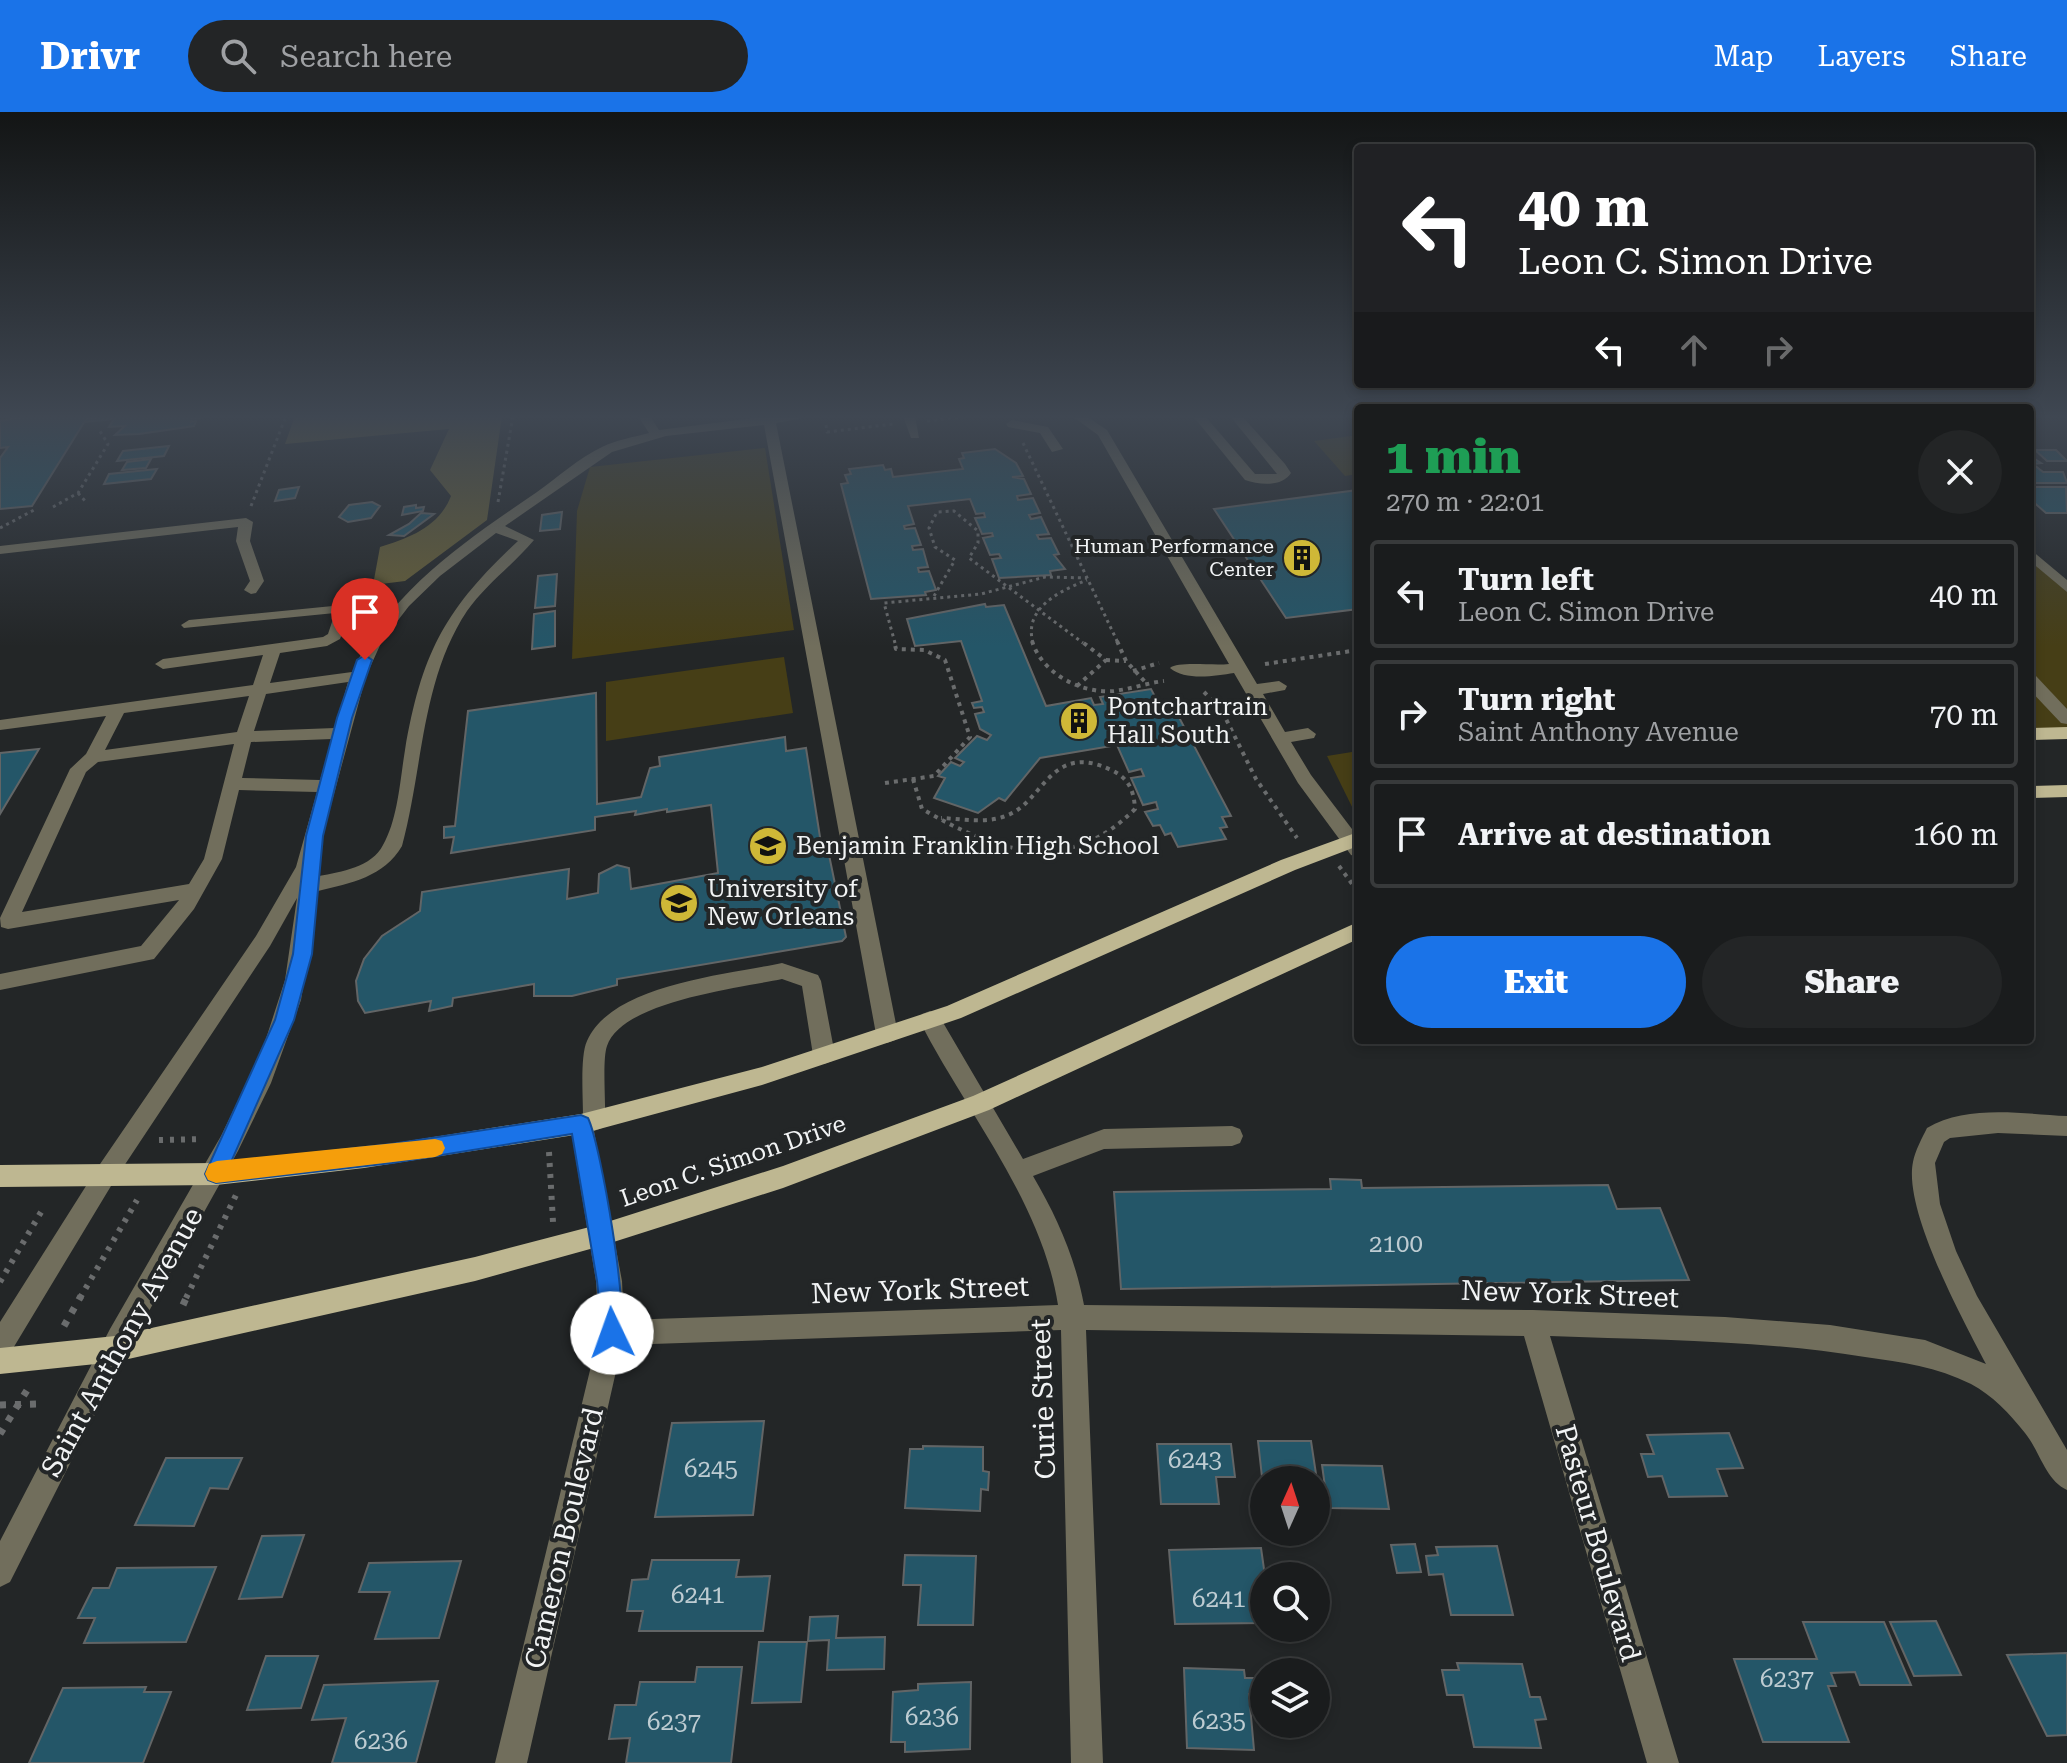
<!DOCTYPE html>
<html lang="en">
<head>
<meta charset="utf-8">
<style>
	body { margin:0; font-family:"Roboto Serif",serif; background:#232526; color:#f1f3f6; height:100vh; display:flex; flex-direction:column; font-size:30px; white-space:nowrap }
	* { box-sizing:border-box; margin:0 }
	p { font-size:26px; color:#9fa1a4 }
	.icon { flex:none; width:44px; height:44px; fill:none; stroke:currentColor; stroke-width:2; stroke-linecap:round; stroke-linejoin:round }
	.map { position:relative; flex:1; overflow:hidden }
	.panel { position:absolute; left:1354px; top:292px; width:680px; height:640px; display:flex; flex-direction:column; background:#1a1c1d; border-radius:8px; box-shadow:0 4px 12px #0003,0 0 0 2px #383a3b }
	.panel>* { flex:none }
	.top-card { position:absolute; left:1354px; top:32px; width:680px; height:244px; border-radius:8px; box-shadow:0 4px 12px #0003,0 0 0 2px #383a3b; background:#202124; color:#fff; overflow:hidden }
	.needle { width:52px; rotate:3deg }
	.buttons { position:absolute; left:1250px; top:1354px; display:grid; gap:16px }
	.buttons a { display:grid; place-items:center; width:80px; height:80px; border-radius:50%; background:#1a1c1d; box-shadow:0 4px 12px #0003,0 0 0 2px #383a3b; font-size:40px }
	.pin { position:absolute; display:grid; place-items:center; width:68px; height:68px; color:#fff; margin:-82px -34px; border-radius:50% 50% 50% 0; rotate:-45deg; box-shadow:0 0 8px #0007 }
	.pin .icon { rotate:45deg }
	.me { position:absolute; width:88px; margin:-44px; rotate:357deg; stroke-linejoin:round; filter:drop-shadow(0 0 6px #0008) }
	.turn { display:flex; align-items:center; gap:28px; height:168px; padding:0 32px; font-size:36px }
	.turn .icon { width:104px; height:104px; stroke-width:2.5 }
	.turn b { display:block; font-size:56px; line-height:68px }
	.lanes { display:flex; align-items:center; height:76px; padding:0 32px; background:#0003; justify-content:center; gap:40px; direction:ltr }
	.lanes .off { opacity:.35 }
	.round { display:grid; place-items:center; flex:none; width:84px; height:84px; border-radius:42px; background:#232526 }
	.headline { display:flex; align-items:center; justify-content:space-between; height:136px; padding:0 32px }
	h1 { font-size:48px; font-weight:800; line-height:60px; color:#1e9e55 }
	.cta { display:flex; gap:16px; margin-top:auto; padding:16px 32px }
	.cta a { flex:1; height:92px; border-radius:48px; background:#1a73e8; color:#fff; font-size:32px; font-weight:800; line-height:92px; text-align:center }
	.cta a+a { background:#232526; color:#f1f3f6 }
	ul { padding:0; list-style:none }
	li { display:flex; align-items:center; gap:24px; height:108px; margin:0 16px 12px; padding:0 16px; border:4px solid #383a3b; border-radius:8px }
	li div { flex:1 }
	li b { display:block; font-size:30px }
	li em { font-style:normal }
	header { display:flex; align-items:center; gap:48px; box-sizing:border-box; height:112px; padding:0 40px; background:#1a73e8; color:#fff }
	header strong { font-size:38px }
	nav { display:flex; gap:44px; margin-inline-start:auto; font-size:28px }
	.search { width:560px; height:72px; background:#232526; display:flex; align-items:center; gap:20px; box-sizing:border-box; padding:0 28px; border-radius:44px; color:#9fa1a4; font-size:30px }
	.map>svg:first-child { display:block }
	.green { fill:#463e16 }
	.forest { fill:#686036 }
	.building { fill:#245668; stroke:#626566; stroke-width:2 }
	.lines { fill:none; stroke-linecap:round; stroke-linejoin:round }
	.path-far3 { stroke:#6a6c6d; stroke-width:3; stroke-dasharray:3 4; stroke-linecap:butt }
	.path-far2 { stroke:#6a6c6d; stroke-width:4; stroke-dasharray:4 5; stroke-linecap:butt }
	.path-far1 { stroke:#6a6c6d; stroke-width:6; stroke-dasharray:4 7; stroke-linecap:butt }
	.path { stroke:#6a6c6d; stroke-width:7; stroke-dasharray:6 9; stroke-linecap:butt }
	.minor { fill:#716e5c; fill-rule:evenodd }
	.major { fill:#beb791; fill-rule:evenodd }
	.route { fill:#1a73e8; stroke:#114b97; stroke-width:2 }
	.slow { fill:#f59e0b }
	.labels { text-anchor:middle; dominant-baseline:central; stroke-width:8; stroke-linejoin:round; paint-order:stroke }
	.far-poi-label { font-size:20px; fill:#f2f4f5; stroke:#232627; text-anchor:end }
	.poi-label { font-size:24px; fill:#f2f4f5; stroke:#232627; text-anchor:start }
	.street-label { font-size:24px; fill:#f2f4f5; stroke:#232627 }
	.near-number-label { font-size:24px; fill:#beccd2 }
	.near-street-label { font-size:28px; fill:#f2f4f5; stroke:#232627 }
</style>
</head>
<body>
<header>
<strong>Drivr</strong>
<div class="search"><svg class="icon" aria-label="search" viewBox="0 0 24 24"><circle cx="10" cy="10" r="6"/><path d="M15 15l6 6"/></svg>Search here</div>
<nav><a>Map</a><a>Layers</a><a>Share</a></nav>
</header>
<div class="map">
<svg width="2067" height="1651" viewBox="0 0 2067 1651">
	<rect width="100%" height="100%" fill="#232627"/>
	<g class="green">
		<path d="M1358,323V362L1345,364L1314,329Z"/>
		<path d="M765,336L794,518L572,547L577,399L590,355Z"/>
		<path d="M2030,441L2067,476V621L2030,622Z"/>
		<path d="M784,545L793,601L606,629V570Z"/>
		<path d="M1358,639V707L1327,644Z"/>
	</g>
	<path class="forest" d="M295,304H502L487,408L405,469L373,473L380,435C409,426 439,415 451,384L430,358L449,317L285,332Z"/>
	<g class="building">
		<path d="M29,304H88L32,394L0,397V346L8,335L0,336V309Z"/>
		<path d="M110,304H209L192,307L191,310L196,309L194,314L139,322L115,323L125,314L109,315L114,307L84,310L86,307Z"/>
		<path d="M169,334L164,344L117,349L123,339Z"/>
		<path d="M995,337L1016,351L1023,364L1012,365L1024,367L1031,382L1017,384L1018,388L1033,386L1040,401L1029,403L1031,407L1041,405L1049,422L1037,423L1039,427L1051,426L1059,442L1054,443L1065,457L1050,459L1051,463L999,466L992,447L1001,446L999,442L990,443L983,426L993,424L992,421L982,422L975,406L985,405L984,401L976,402L970,387L908,394L914,412L904,414L905,417L915,416L921,433L912,434L913,438L923,437L928,455L918,456L919,460L929,459L936,478L925,480L926,483L871,487L841,372L848,371L845,363L851,362L849,357L883,353L885,358L891,357L893,365L963,357L959,347L964,346L962,341Z"/>
		<path d="M2035,338H2056L2067,349H2047Z"/>
		<path d="M2030,344L2041,351L2033,352L2043,360H2063L2067,371H2030Z"/>
		<path d="M151,347L146,356L122,358L127,350Z"/>
		<path d="M157,357L151,367L104,372L109,362Z"/>
		<path d="M299,375L295,386L275,389L279,378Z"/>
		<path d="M2030,375H2066L2067,401H2046L2030,387Z"/>
		<path d="M1358,378V497L1286,506L1214,397Z"/>
		<path d="M372,390L380,394L371,406L348,410L339,405L349,393Z"/>
		<path d="M416,393V396L424,395L423,399L402,403L404,395Z"/>
		<path d="M562,400L560,417L540,419L542,403Z"/>
		<path d="M421,401L434,402L404,424L389,423L409,412Z"/>
		<path d="M557,462L555,494L535,496L538,464Z"/>
		<path d="M985,492L986,495L1004,493L1046,594L1091,586L1094,593L1103,592L1100,585L1151,577L1160,594L1172,592L1231,704L1222,705L1227,715L1220,716L1226,727L1178,735L1171,721L1165,723L1160,713L1153,714L1145,700L1158,697L1156,690L1143,693L1131,666L1144,664L1141,657L1129,660L1117,633L1040,646L1005,689L999,686L978,701L934,686L945,666L938,664L951,650L960,654L964,650L955,646L977,624L987,628L991,623L980,617L975,602L984,600L982,595L974,596L972,591L982,589L961,529L915,534L907,507Z"/>
		<path d="M555,499V534L532,537L534,502Z"/>
		<path d="M596,581L597,692L641,685L650,656L660,654L659,645L785,625L786,639L806,636L823,744L829,743L846,825L842,829L617,867V873L572,884H534V872L453,886L452,894L429,899L431,889L365,901L358,889L356,869L364,847L382,824L420,799L422,780L569,757L567,787L598,781L599,762L617,753L629,756L631,777L718,761L711,693L667,700V697L635,703L636,699L595,705V718L451,741L454,725L444,726V715L455,714L468,599Z"/>
		<path d="M39,637L0,702V641Z"/>
		<path d="M1330,1067L1361,1068L1362,1076L1608,1073L1617,1097L1660,1096L1689,1168L1121,1177L1114,1080L1331,1077Z"/>
		<path d="M764,1309L753,1403L655,1405L672,1311Z"/>
		<path d="M1729,1321L1743,1356L1717,1357L1727,1384L1669,1385L1662,1364L1648,1365L1641,1342H1654L1647,1323Z"/>
		<path d="M1258,1329H1311L1321,1395H1316V1368H1264V1383Z"/>
		<path d="M1157,1332H1231L1235,1365H1216L1219,1392H1161Z"/>
		<path d="M923,1334L983,1335V1359L989,1360L988,1378L981,1377L980,1399L905,1396L910,1337H923Z"/>
		<path d="M166,1346H242L228,1377L210,1376L194,1414L135,1413Z"/>
		<path d="M1322,1353L1382,1354L1389,1397L1328,1396Z"/>
		<path d="M304,1423L282,1485L239,1487L262,1424Z"/>
		<path d="M1415,1432L1421,1460L1397,1461L1391,1433Z"/>
		<path d="M1497,1434L1513,1503H1451L1443,1462L1429,1463L1426,1444L1438,1443L1436,1435Z"/>
		<path d="M1261,1436L1265,1464L1264,1511L1175,1512L1169,1438Z"/>
		<path d="M905,1443L976,1444L973,1513H918L921,1473H903Z"/>
		<path d="M652,1448H739L736,1465L770,1464L763,1519H639L643,1499H627L632,1468L648,1467Z"/>
		<path d="M461,1449L439,1526L375,1527L390,1480H359L369,1451Z"/>
		<path d="M216,1455L186,1530L84,1531L95,1506H78L93,1476H109L117,1456Z"/>
		<path d="M838,1504L836,1526L885,1525L884,1557L827,1558L829,1528L808,1529L810,1505Z"/>
		<path d="M1936,1509L1961,1563L1914,1564L1890,1510Z"/>
		<path d="M1803,1510H1884L1911,1573H1860L1855,1560L1831,1561L1836,1574H1828L1849,1630H1763L1734,1547H1817Z"/>
		<path d="M759,1530H807L801,1590L752,1591Z"/>
		<path d="M2067,1541V1623L2047,1624L2007,1543Z"/>
		<path d="M266,1544H318L301,1596L247,1598Z"/>
		<path d="M1457,1551L1522,1552L1530,1585H1540L1546,1607L1535,1608L1541,1636L1474,1635L1463,1583H1447L1442,1558H1459Z"/>
		<path d="M697,1555H742L731,1651H626L630,1626L609,1627L615,1593H636L640,1570H695Z"/>
		<path d="M1184,1556L1244,1558L1245,1566H1254L1255,1582H1249L1254,1638L1187,1636Z"/>
		<path d="M438,1569L416,1651H332L346,1606L312,1608L324,1573Z"/>
		<path d="M971,1570L970,1637L905,1640V1630H891L893,1580L918,1578V1572Z"/>
		<path d="M146,1575L144,1580H171L143,1651H29L63,1576Z"/>
	</g>
	<g class="lines">
		<g class="path-far3">
			<path d="M927,309L970,304"/>
			<path d="M826,313L827,320L893,312"/>
			<path d="M1023,331L1118,531"/>
			<path d="M78,381L87,391"/>
			<path d="M498,390L513,304"/>
			<path d="M251,394L286,304"/>
			<path d="M53,395L78,381L108,332L98,316"/>
			<path d="M0,416L36,397"/>
			<path d="M934,484L955,448L935,435L929,416L937,400L954,399L978,419V431L969,446L1083,531"/>
			<path d="M895,531L884,491L981,482L1045,465L1087,466"/>
			<path d="M1033,531C1023,496 1060,479 1087,468"/>
		</g>
		<g class="path-far2">
			<path d="M1032,529C1042,562 1082,582 1114,579C1131,577 1147,571 1164,569"/>
			<path d="M1117,529L1126,549L1147,572"/>
			<path d="M1106,548L1126,549"/>
			<path d="M1265,552L1358,538"/>
			<path d="M1133,559L1159,551"/>
			<path d="M1077,574L1106,548L1081,529"/>
			<path d="M1204,580L1222,599L1256,667L1297,726"/>
			<path d="M913,667L922,697C997,740 1067,765 1135,697C1134,679 1129,666 1111,658C1051,629 1044,689 1008,703C988,712 963,707 941,706"/>
			<path d="M885,671L934,664L970,625L945,548L924,538L896,537L894,529"/>
			<path d="M1339,754L1358,780"/>
		</g>
		<g class="path-far1">
			<path d="M159,1028L202,1027"/>
			<path d="M549,1040L553,1110"/>
			<path d="M0,1170L44,1095"/>
			<path d="M80,1186L137,1088"/>
			<path d="M186,1186L236,1083"/>
		</g>
		<g class="path">
			<path d="M183,1193L187,1184"/>
			<path d="M64,1214L81,1184"/>
			<path d="M0,1293L39,1292"/>
			<path d="M0,1322L29,1275"/>
		</g>
		<g class="minor">
			<path d="M638,304H650L659,318L769,304H815L776,311L898,922L895,928L887,931L879,928L876,922L764,313L666,324L612,340L505,414L534,428C513,453 486,472 467,499C421,568 423,657 402,734C384,765 351,771 318,779L301,888L271,971L238,1039L129,1235L10,1470L0,1475V1429L110,1217L221,1024L262,939L285,868L297,786L270,834L114,1069L9,1243L0,1247V1210L98,1055L256,824L296,755L317,680L239,678L222,747L194,797L154,847L0,878V862L141,834L179,788L8,817L1,815L0,806L70,657L86,642L106,604L0,618V608L253,573L263,543L163,557L155,552L163,547L323,525L328,522L335,501L184,516L181,513L189,508L343,493L351,499L340,527L327,534L280,541L270,571L352,560C391,478 464,430 537,380C558,365 579,346 602,335C616,328 634,325 649,321ZM496,421L518,429C445,497 422,540 405,638C400,668 398,707 383,733C372,755 341,760 319,764L320,753L316,748L366,564L382,529L409,494L440,464ZM348,570L335,616L254,619L266,582ZM249,584L237,620L105,638L124,601ZM332,627L320,668L242,666L251,630ZM234,632L204,747L189,772L22,800L86,660L98,650Z"/>
			<path d="M903,304H915L919,326H911Z"/>
			<path d="M1072,304H1086L1107,318L1257,572L1279,569L1287,574L1285,578L1263,582L1285,620L1308,616L1316,622L1314,626L1291,630L1311,663L1358,725V745L1351,743L1298,671L1234,561C1215,564 1185,569 1170,556C1178,549 1213,554 1229,552L1098,323Z"/>
			<path d="M1193,304H1205L1255,362H1277L1230,304H1242L1285,352L1291,361C1282,375 1260,373 1245,368Z"/>
			<path d="M1012,308L1048,315L1063,337L1052,340L1040,321L1008,315L1006,312Z"/>
			<path d="M246,406L253,410L250,429L264,469L256,481L251,482L244,478L250,469L236,429L238,415L0,442V434Z"/>
			<path d="M2030,437L2067,468V480L2030,449Z"/>
			<path d="M2030,563L2036,564L2067,597V612L2061,611L2030,578Z"/>
			<path d="M782,851L818,863L821,869L835,943L832,949L824,952L816,949L813,943L802,874L782,867C740,876 622,889 607,934C602,948 606,992 605,1009L602,1016L594,1019L622,1169L624,1208L1058,1193C1042,1090 966,1000 919,908L922,902L930,899L938,902L1023,1047L1104,1017L1232,1014L1240,1017L1243,1024L1240,1031L1232,1034L1104,1037L1033,1064C1057,1105 1075,1145 1084,1193L1533,1198L1725,1205L1830,1213L1925,1228L1986,1252C1963,1208 1903,1098 1913,1050C1915,1039 1922,1026 1927,1016C1967,992 2023,1002 2067,1004V1024L1998,1021L1950,1026L1944,1030L1935,1051L1940,1092L1956,1139L1977,1184L2067,1338V1378C2046,1369 2039,1338 2025,1321C2010,1302 1992,1283 1971,1272C1937,1255 1902,1250 1865,1245C1762,1228 1655,1228 1550,1224L1679,1651H1647L1524,1224L1086,1218L1103,1651H1071L1061,1218L622,1233L527,1651H495L599,1221L596,1169L570,1012L573,1005L583,1003C583,984 580,944 587,929C612,872 726,863 782,851Z"/>
		</g>
		<g class="major">
			<path d="M2067,615V627L2030,628V616Z"/>
			<path d="M2067,673V685L2030,686V674Z"/>
			<path d="M1358,720V734L1295,758L961,906L762,973L581,1022L364,1056L216,1073L0,1075V1053L216,1051L364,1036L581,1002L762,955L947,894L1281,748Z"/>
			<path d="M1358,810V827L989,998L783,1076L601,1134L475,1169L115,1250L0,1262V1236L115,1224L475,1145L601,1112L783,1054L973,984Z"/>
		</g>
	</g>
	<linearGradient id="sky" x2="0" y2="1"><stop stop-color="#131515"/><stop offset="0.57" stop-color="#3f4752"/><stop offset="1" stop-color="#3f4752" stop-opacity="0"/></linearGradient>
	<rect width="2067" height="535" fill="url(#sky)"/>
	<path class="route" d="M365,543L372,548L352,606L323,724L312,842L294,908L231,1050L392,1032L581,1003L588,1006C601,1033 630,1205 620,1229L612,1233L603,1229L597,1169L572,1022L392,1051L216,1071L208,1068L205,1062L275,908L293,842L306,724L337,606L357,548Z"/>
	<path class="slow" d="M435,1027L442,1029L445,1036L442,1042L435,1045L216,1071L208,1068L205,1062L209,1052L217,1049Z"/>
	<defs>
		<symbol id="building-disc" viewBox="-11 -11 22 22"><circle r="9.5" fill="#cfb837" stroke="#232627"/><path d="M-4-6H4V6H1V3H-1V6H-4ZM-2.5-4.3h1.7v1.8h-1.7ZM.8-4.3h1.7v1.8H.8ZM-2.5-1h1.7V.8h-1.7ZM.8-1h1.7V.8H.8Z" fill="#111"/></symbol>
		<symbol id="school-disc" viewBox="-11 -11 22 22"><circle r="9.5" fill="#cfb837" stroke="#232627"/><path d="M0-5L7-2L0 1L-7-2ZM-4 1L0 2.5L4 1V4Q0 6-4 4Z" fill="#111"/></symbol>
		<symbol id="university-disc" viewBox="-11 -11 22 22"><circle r="9.5" fill="#cfb837" stroke="#232627"/><path d="M0-5L7-2L0 1L-7-2ZM-4 1L0 2.5L4 1V4Q0 6-4 4Z" fill="#111"/></symbol>
	</defs>
	<g fill-rule="evenodd">
		<use href="#building-disc" x="1280" y="424" width="44" height="44"/>
		<use href="#building-disc" x="1057" y="587" width="44" height="44"/>
		<use href="#school-disc" x="746" y="712" width="44" height="44"/>
		<use href="#university-disc" x="657" y="769" width="44" height="44"/>
	</g>
	<g class="labels">
		<g class="far-poi-label">
			<text x="1274" y="434">Human Performance<tspan x="1274" dy="23">Center</tspan></text>
		</g>
		<g class="poi-label">
			<text x="1107" y="595">Pontchartrain<tspan x="1107" dy="28">Hall South</tspan></text>
			<text x="796" y="734">Benjamin Franklin High School</text>
			<text x="707" y="777">University of<tspan x="707" dy="28">New Orleans</tspan></text>
		</g>
		<g class="street-label">
			<text transform="translate(733 1049) rotate(-19)">Leon C. Simon Drive</text>
		</g>
		<g class="near-number-label">
			<text x="1396" y="1132">2100</text>
			<text x="1195" y="1348">6243</text>
			<text x="711" y="1357">6245</text>
			<text x="698" y="1483">6241</text>
			<text x="1219" y="1487">6241</text>
			<text x="1787" y="1567">6237</text>
			<text x="932" y="1605">6236</text>
			<text x="1219" y="1609">6235</text>
			<text x="674" y="1610">6237</text>
			<text x="381" y="1629">6236</text>
		</g>
		<g class="near-street-label">
			<text transform="translate(920 1178) rotate(-2)">New York Street</text>
			<text transform="translate(1570 1182) rotate(2)">New York Street</text>
			<text transform="translate(122 1230) rotate(-61)">Saint Anthony Avenue</text>
			<text transform="translate(1043 1287) rotate(-92)">Curie Street</text>
			<text transform="translate(564 1426) rotate(-77)">Cameron Boulevard</text>
			<text transform="translate(1598 1431) rotate(74)">Pasteur Boulevard</text>
		</g>
	</g>
</svg>
<div class="buttons">
<a><svg class="needle" viewBox="-14 -14 28 28"><path d="M0-13l5 13h-10z" fill="#e53935"/><path d="M0 13l5-13h-10z" fill="#9fa1a4"/></svg></a>
<a><svg class="icon" aria-label="search" viewBox="0 0 24 24"><circle cx="10" cy="10" r="6"/><path d="M15 15l6 6"/></svg></a>
<a><svg class="icon" aria-label="layers" viewBox="0 0 24 24"><path d="M12 4l9 5-9 5-9-5zM3 14l9 5 9-5"/></svg></a>
</div>
<div class="pin" style="left:365px;top:548px;background:#d93025"><svg class="icon" aria-label="arrive" viewBox="0 0 24 24"><path d="M6 21V4h12l-3 4 3 4H6"/></svg></div>
<svg class="me" style="left:612px;top:1221px" viewBox="-20 -20 40 40"><circle r="19" fill="#fff"/><path d="M0-13L10 11 0 6-10 11z" fill="#1a73e8"/></svg>
<div class="top-card">
<div class="turn"><svg class="icon" aria-label="left" viewBox="0 0 24 24"><path d="M17 20v-9H6M10 6l-5 5 5 5"/></svg><div><b>40 m</b>Leon C. Simon Drive</div></div>
<div class="lanes"><svg class="icon" aria-label="left" viewBox="0 0 24 24"><path d="M17 20v-9H6M10 6l-5 5 5 5"/></svg><svg class="icon off" aria-label="ahead" viewBox="0 0 24 24"><path d="M12 20V5M6 11l6-6 6 6"/></svg><svg class="icon off" aria-label="right" viewBox="0 0 24 24"><path d="M7 20v-9h11M14 6l5 5-5 5"/></svg></div>
</div>
<section class="panel">
<div class="headline"><div><h1>1 min</h1><p>270 m · 22:01</p></div><a class="round"><svg class="icon" aria-label="close" viewBox="0 0 24 24"><path d="M6 6l12 12M18 6L6 18"/></svg></a></div>
<ul>
<li><svg class="icon" aria-label="left" viewBox="0 0 24 24"><path d="M17 20v-9H6M10 6l-5 5 5 5"/></svg><div><b>Turn left</b><p>Leon C. Simon Drive</p></div><em>40 m</em></li>
<li><svg class="icon" aria-label="right" viewBox="0 0 24 24"><path d="M7 20v-9h11M14 6l5 5-5 5"/></svg><div><b>Turn right</b><p>Saint Anthony Avenue</p></div><em>70 m</em></li>
<li><svg class="icon" aria-label="arrive" viewBox="0 0 24 24"><path d="M6 21V4h12l-3 4 3 4H6"/></svg><div><b>Arrive at destination</b></div><em>160 m</em></li>
</ul>
<div class="cta"><a>Exit</a><a>Share</a></div>
</section>
</div>
</body>
</html>
